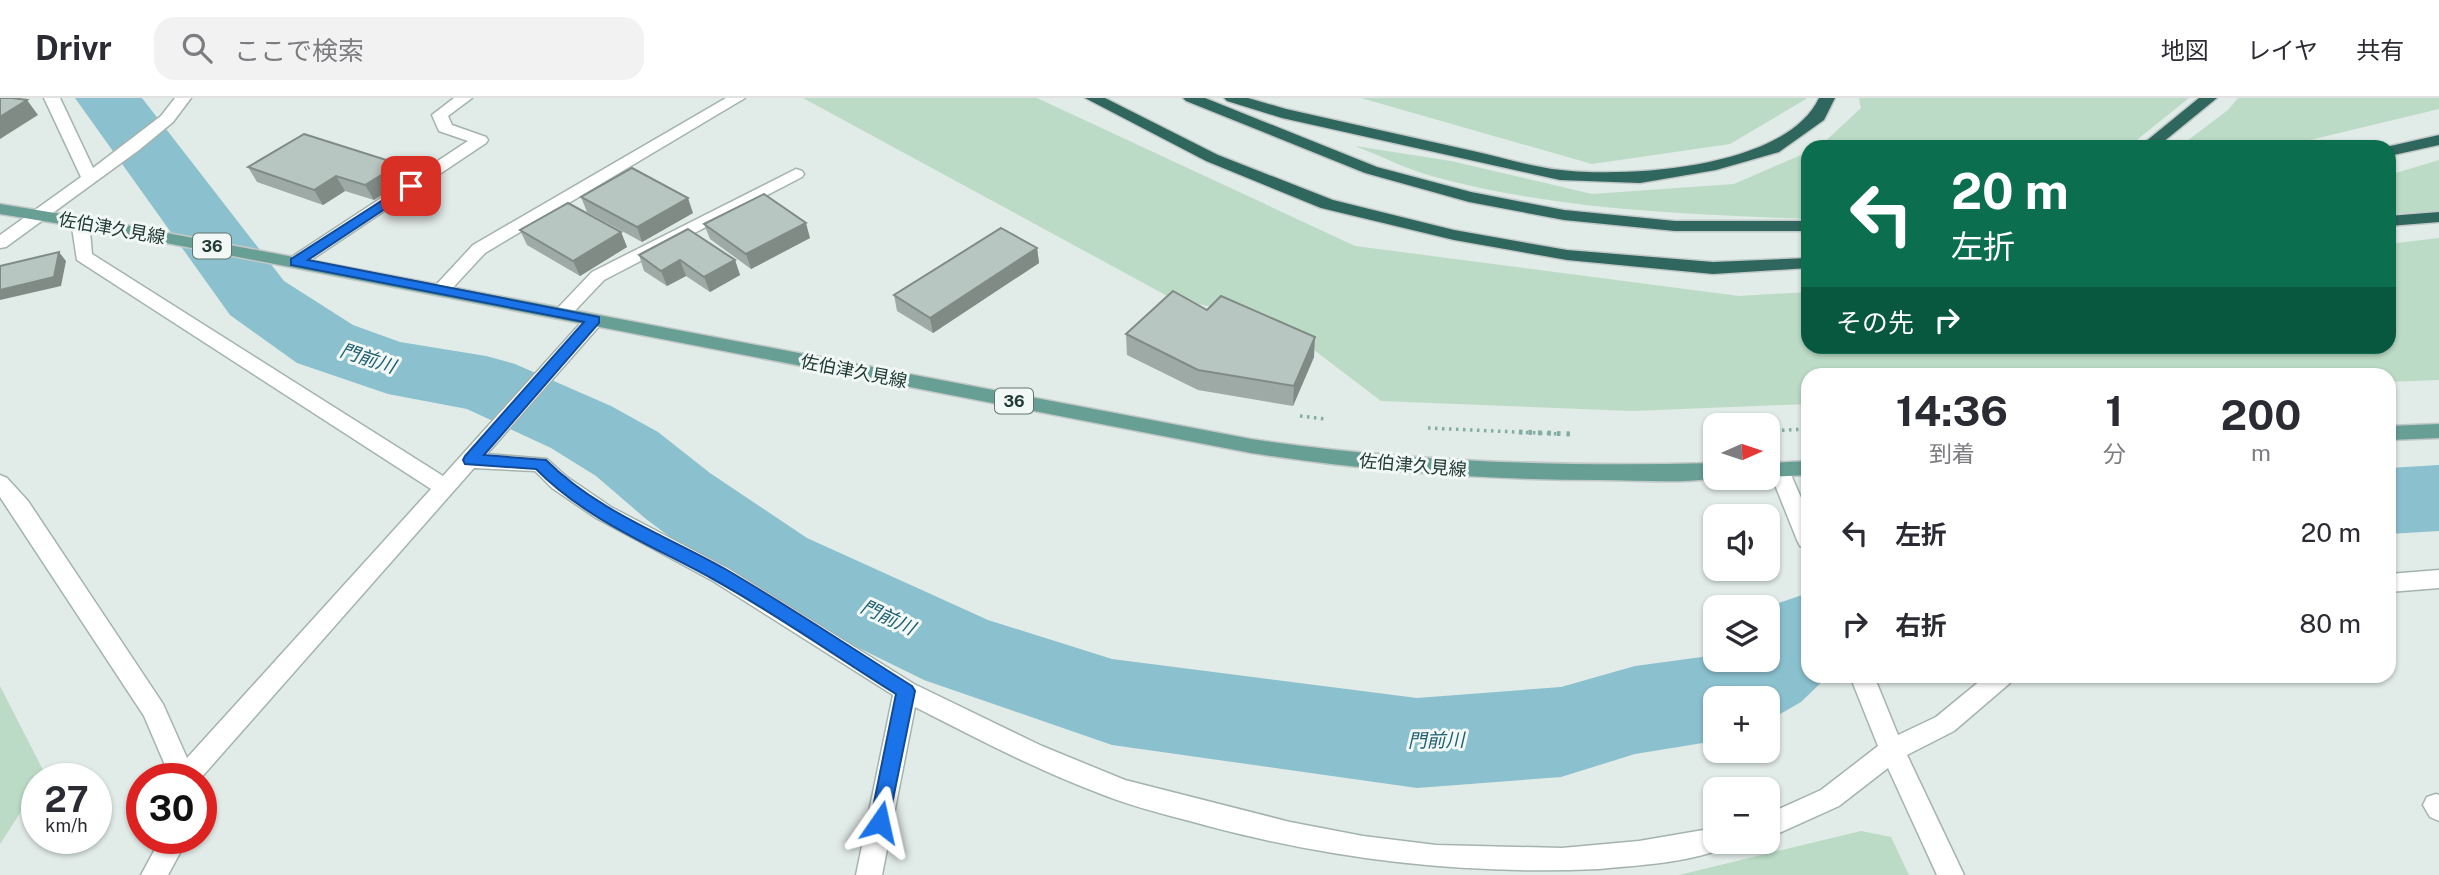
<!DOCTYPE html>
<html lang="ja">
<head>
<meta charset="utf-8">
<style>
	body { margin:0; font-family:"Public Sans","Noto Sans JP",sans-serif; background:#f2f2f3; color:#2b2b33; height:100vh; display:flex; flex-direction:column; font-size:26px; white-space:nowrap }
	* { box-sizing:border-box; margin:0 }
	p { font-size:23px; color:#7c7c81 }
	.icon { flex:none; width:38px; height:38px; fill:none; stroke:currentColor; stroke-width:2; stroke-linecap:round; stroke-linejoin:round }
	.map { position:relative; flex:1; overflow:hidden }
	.side { position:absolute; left:1801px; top:270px; width:595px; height:315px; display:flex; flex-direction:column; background:#fff; border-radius:21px; box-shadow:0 2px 5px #0004 }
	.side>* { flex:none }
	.banner { position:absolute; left:1801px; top:42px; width:595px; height:214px; border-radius:21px; box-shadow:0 2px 5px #0004; background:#0b6e4f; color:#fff; overflow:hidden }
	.needle { width:46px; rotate:87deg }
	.fabs { position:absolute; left:1703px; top:315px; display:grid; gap:14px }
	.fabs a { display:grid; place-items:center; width:77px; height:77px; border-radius:14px; background:#fff; box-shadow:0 2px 5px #0004; font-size:35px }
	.speed { position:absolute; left:21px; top:665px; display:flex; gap:14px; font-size:35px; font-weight:700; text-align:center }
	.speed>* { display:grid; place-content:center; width:91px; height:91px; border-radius:50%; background:#fff; box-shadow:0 2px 5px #0004; line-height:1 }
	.speed small { font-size:18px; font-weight:400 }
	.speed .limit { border:10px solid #d22; background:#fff; color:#111 }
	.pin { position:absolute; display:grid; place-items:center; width:60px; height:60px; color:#fff; margin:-30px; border-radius:14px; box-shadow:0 4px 10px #0006 }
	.me { position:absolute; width:77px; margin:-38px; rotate:11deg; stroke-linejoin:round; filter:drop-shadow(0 0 5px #0008) }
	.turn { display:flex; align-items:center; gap:24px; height:147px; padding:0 35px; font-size:32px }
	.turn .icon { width:91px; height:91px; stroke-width:2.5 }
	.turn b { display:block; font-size:49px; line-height:60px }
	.then { display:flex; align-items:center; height:66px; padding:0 35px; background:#0003; gap:14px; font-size:26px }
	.eta { display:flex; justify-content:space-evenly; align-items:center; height:119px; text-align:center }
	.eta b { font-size:42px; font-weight:700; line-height:49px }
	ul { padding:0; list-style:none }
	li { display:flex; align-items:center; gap:21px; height:91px; padding:0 35px }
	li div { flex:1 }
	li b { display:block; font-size:26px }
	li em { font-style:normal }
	header { display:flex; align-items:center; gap:42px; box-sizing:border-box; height:98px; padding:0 35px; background:#fff; border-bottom:2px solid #e1e1e2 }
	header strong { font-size:33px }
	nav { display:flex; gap:38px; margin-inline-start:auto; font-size:24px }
	.search { width:490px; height:63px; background:#f2f2f3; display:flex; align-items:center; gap:18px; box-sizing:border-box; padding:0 24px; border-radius:21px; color:#7c7c81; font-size:26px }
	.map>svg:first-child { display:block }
	.green { fill:#bbdbc6 }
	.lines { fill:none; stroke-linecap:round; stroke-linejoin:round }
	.river { fill:#8bc0ce; fill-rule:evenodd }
	.minor-casing { stroke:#a4b3ae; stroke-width:3 }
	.primary-casing { stroke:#c1c8c7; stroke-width:3 }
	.motorway-casing { stroke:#c1c8c7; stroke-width:3 }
	.path-far1 { stroke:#83ada3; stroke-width:3.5; stroke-dasharray:2.5 4.5; stroke-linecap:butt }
	.path { stroke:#83ada3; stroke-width:5; stroke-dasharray:3.5 6; stroke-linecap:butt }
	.minor { fill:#fff; fill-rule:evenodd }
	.primary { fill:#689f94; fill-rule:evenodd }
	.motorway { fill:#2f665e; fill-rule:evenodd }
	.wall { fill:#9daaa5 }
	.shaded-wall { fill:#808b86 }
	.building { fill:#b7c6c0; stroke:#808b86; stroke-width:2 }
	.route { fill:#1a73e8; stroke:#114b97; stroke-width:2 }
	.labels { text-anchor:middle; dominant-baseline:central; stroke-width:6; stroke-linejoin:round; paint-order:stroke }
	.shield { fill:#f2f8f5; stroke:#60746f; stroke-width:2 }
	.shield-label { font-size:16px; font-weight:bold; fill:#223b36 }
	.street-label { font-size:18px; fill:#223b36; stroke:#f2f8f5 }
	.water-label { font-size:19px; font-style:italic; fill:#1f6174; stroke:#f2f8f5 }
</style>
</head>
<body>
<header>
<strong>Drivr</strong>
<div class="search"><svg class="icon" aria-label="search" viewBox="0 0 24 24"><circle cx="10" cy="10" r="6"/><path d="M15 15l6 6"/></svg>ここで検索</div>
<nav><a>地図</a><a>レイヤ</a><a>共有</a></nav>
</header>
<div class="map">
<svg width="2439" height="777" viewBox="0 0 2439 777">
	<rect width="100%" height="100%" fill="#e1ebe7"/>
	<g class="green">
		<path d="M803,0H1037L1355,148L1739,198L1808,194V248H2389V146L2439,140V282L2389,284V276H1808V306L1633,313L1381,303L1276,223L1171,200Z"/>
		<path d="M1361,0H1806V1L1730,46L1592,66Z"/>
		<path d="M1859,0H2189L2128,49H1819L1861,10Z"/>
		<path d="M2238,0H2439V11L2281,49H2179L2228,12Z"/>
		<path d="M1355,48L1451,63L1592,96L1734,86L1808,54V121C1682,116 1557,112 1435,79C1408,72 1381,58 1355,48Z"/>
		<path d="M2439,62V113L2389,116V77Z"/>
		<path d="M0,588L45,676L42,681H37V689L0,746Z"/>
		<path d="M1861,733L1891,739L1909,777H1679Z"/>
	</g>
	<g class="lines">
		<g class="river">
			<path d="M75,0H142L284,183L353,227L400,244L486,258L515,266L611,308L658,334L710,375L807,440L988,522L1112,561L1417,600L1561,589L1635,568L1702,559L1715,553V562H1768V512L1773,507L1808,495V578H1828L1801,604L1768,623V600H1715V643L1635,656L1561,679L1417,690L1112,647L924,582L741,492L646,421L596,378L551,350L467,311L388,296L297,265L230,217Z"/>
			<path d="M2439,367V433L2389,436V370Z"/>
		</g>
		<defs>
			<g id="minor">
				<path d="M44,0H60L93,70L161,18L175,0H191L173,24L139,52L6,149L0,150V137L81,79Z"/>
				<path d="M454,0H472L448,18L452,27L486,39L488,42L486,45L302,168H290L287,164L290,160L468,43L439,33L432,17Z"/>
				<path d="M726,0H745L485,155L447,196H435L432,192L435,188L473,147Z"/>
				<path d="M796,71L802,73L804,76L802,79L604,182L568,220H554L552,216L592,174Z"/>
				<path d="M80,118L89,123L92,156L443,378L587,218H601L603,222L601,226L487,356L547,361L567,379L611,409L729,471L914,586L1042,648L1125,682L1290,724L1363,738L1436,747L1562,750L1639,743L1715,730V744H1727L1724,750C1686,765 1640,767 1599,771C1467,777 1335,762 1208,728C1172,718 1136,710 1101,696C1037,672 976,640 915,609L882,777H856L893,597L713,483L596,420L552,390L535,373L474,370L200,681H171L144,618L0,399V377L7,380L28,403L163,606L187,660L431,391L77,162L71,123Z"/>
				<path d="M1779,364L1786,367L1789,372L1808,416V450L1800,448L1797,442L1769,372L1772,367Z"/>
				<path d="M2439,472V490L2389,494V476Z"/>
				<path d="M1850,578H1874L1898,637L1936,619L1986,578H2014L2010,585L1954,633L1907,657L1964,777H1937L1888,670L1839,708L1768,740V716L1821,692L1878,648Z"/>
				<path d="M2436,696L2439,697V723L2430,719L2423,707L2427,699Z"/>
				<path d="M161,740H188L168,777H141Z"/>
			</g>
			<g id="primary">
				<path d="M0,106L104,123L1251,341C1405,364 1559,369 1715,365V380H1718C1680,386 1639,382 1601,382C1483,382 1367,373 1251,355L104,133L0,116Z"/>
				<path d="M2439,326V340L2389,342V328Z"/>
				<path d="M1808,363V377L1768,379V365Z"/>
			</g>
			<g id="motorway">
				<path d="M1085,0H1105L1218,57L1333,102L1454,132L1567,152L1713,164L1808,160V170L1713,176L1567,162L1454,142L1321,110L1206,63Z"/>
				<path d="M1183,0H1205L1377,69L1471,94L1564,112L1675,123H1808V133H1675L1564,122L1469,104L1365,75L1186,3Z"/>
				<path d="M1224,0H1248L1286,11C1348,25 1410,39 1473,53C1501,59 1531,69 1561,72C1630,80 1786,70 1819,0H1835L1824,22L1779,54L1716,72L1640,85L1560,82L1282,20L1227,3Z"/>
				<path d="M2199,0H2217L2157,49H2139Z"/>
				<path d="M2439,37V47L2389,58V49H2386Z"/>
				<path d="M2439,114V124L2389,128V118Z"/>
			</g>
		</defs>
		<use href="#minor" class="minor-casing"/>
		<use href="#primary" class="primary-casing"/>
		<use href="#motorway" class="motorway-casing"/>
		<g class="path-far1">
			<path d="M1300,318L1326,321"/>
			<path d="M1428,330L1561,336"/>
			<path d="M1768,333L1808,331"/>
		</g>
		<path class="path" d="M1519,334L1570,336"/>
		<use href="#minor" class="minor"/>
		<use href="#primary" class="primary"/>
		<use href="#motorway" class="motorway"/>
	</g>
	<g class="wall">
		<path d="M399,66L406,81L374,102L345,93L323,107L257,84L248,69Z"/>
		<path d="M581,99L693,115L642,144L587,114Z"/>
		<path d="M704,126L810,140L751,171L710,141Z"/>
		<path d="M520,132L621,134L627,149L580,178L527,147Z"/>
		<path d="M1037,150L1039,165L933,235L897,213L894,197Z"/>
		<path d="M639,157L735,162L740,177L710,194L686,178L667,188L644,173Z"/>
		<path d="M1207,212L1314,259L1293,308L1198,292L1127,257L1126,236Z"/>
	</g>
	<g class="shaded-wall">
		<path d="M27,2L38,17L0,41V19Z"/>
		<path d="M399,66L406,81L374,102L365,87Z"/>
		<path d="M336,78L345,93L323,107L314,92Z"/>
		<path d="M688,100L693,115L642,144L637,129Z"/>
		<path d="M806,125L810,140L751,171L746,156Z"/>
		<path d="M621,134L627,149L580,178L573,163Z"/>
		<path d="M1037,150L1039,165L933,235L930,220Z"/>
		<path d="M59,154L66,163L61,188L0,202V192Z"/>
		<path d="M680,162L686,178L667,188L661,173Z"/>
		<path d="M735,162L740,177L710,194L704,179Z"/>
		<path d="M1315,239L1314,259L1293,308L1294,288Z"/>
	</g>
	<g class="building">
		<path d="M0,0H12L27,2L0,19Z"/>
		<path d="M304,36L399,66L365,87L336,78L314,92L248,69Z"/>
		<path d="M632,70L688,100L637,129L581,99Z"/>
		<path d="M764,96L806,125L746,156L704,126Z"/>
		<path d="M568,105L621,134L573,163L520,132Z"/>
		<path d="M1001,130L1037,150L930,220L894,197Z"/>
		<path d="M688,131L735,162L704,179L680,162L661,173L639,157Z"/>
		<path d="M59,154L54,179L0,192V168Z"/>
		<path d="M1173,193L1207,212L1221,198L1315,239L1294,288L1198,272L1126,236Z"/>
	</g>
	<path class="route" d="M411,84L415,86V91L308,162L599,219V225L484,357L546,362C597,413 665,437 727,472C790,509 850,549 912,588L915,593L887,731L880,733L873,731L870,724L896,596C835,558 775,515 711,480C651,447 585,421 536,371L465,366L463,362L465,358L584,224L291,167V161Z"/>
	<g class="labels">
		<g class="shield">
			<rect x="193" y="135.5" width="38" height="25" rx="5"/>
			<rect x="995" y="290.5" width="38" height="25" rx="5"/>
		</g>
		<g class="shield-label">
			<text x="212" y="148">36</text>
			<text x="1014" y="303">36</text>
		</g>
		<g class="street-label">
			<text transform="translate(112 130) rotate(10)">佐伯津久見線</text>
			<text transform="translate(854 273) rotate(11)">佐伯津久見線</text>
			<text transform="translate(1413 367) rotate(5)">佐伯津久見線</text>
		</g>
		<g class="water-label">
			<text transform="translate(368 260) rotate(18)">門前川</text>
			<text transform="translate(888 519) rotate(25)">門前川</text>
			<text transform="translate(1436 642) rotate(-1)">門前川</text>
		</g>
	</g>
</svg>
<div class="fabs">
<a><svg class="needle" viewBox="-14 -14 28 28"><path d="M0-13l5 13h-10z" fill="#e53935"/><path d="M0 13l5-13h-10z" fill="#7c7c81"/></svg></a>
<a><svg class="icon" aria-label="sound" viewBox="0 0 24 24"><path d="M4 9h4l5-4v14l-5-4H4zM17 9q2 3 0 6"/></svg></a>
<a><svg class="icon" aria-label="layers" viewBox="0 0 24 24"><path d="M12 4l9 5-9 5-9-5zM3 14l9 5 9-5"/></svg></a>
<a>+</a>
<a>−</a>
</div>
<div class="speed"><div>27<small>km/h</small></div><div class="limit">30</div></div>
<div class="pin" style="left:411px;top:88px;background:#d93025"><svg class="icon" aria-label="arrive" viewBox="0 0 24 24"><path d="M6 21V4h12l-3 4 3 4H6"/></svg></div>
<svg class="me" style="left:880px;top:724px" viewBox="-20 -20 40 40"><path d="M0-17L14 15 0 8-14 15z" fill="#1a73e8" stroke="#fff" stroke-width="4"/></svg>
<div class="banner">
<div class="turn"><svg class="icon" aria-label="left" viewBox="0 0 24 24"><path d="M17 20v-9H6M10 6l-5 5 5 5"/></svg><div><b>20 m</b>左折</div></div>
<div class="then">その先<svg class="icon" aria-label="right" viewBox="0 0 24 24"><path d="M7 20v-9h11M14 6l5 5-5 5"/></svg></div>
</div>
<section class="side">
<div class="eta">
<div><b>14:36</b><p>到着</p></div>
<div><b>1</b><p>分</p></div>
<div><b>200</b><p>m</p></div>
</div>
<ul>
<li><svg class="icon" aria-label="left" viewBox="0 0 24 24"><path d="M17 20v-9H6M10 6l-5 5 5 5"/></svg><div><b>左折</b></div><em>20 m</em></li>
<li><svg class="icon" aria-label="right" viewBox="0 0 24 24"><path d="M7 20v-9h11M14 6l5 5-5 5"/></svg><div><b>右折</b></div><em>80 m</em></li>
</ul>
</section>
</div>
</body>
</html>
